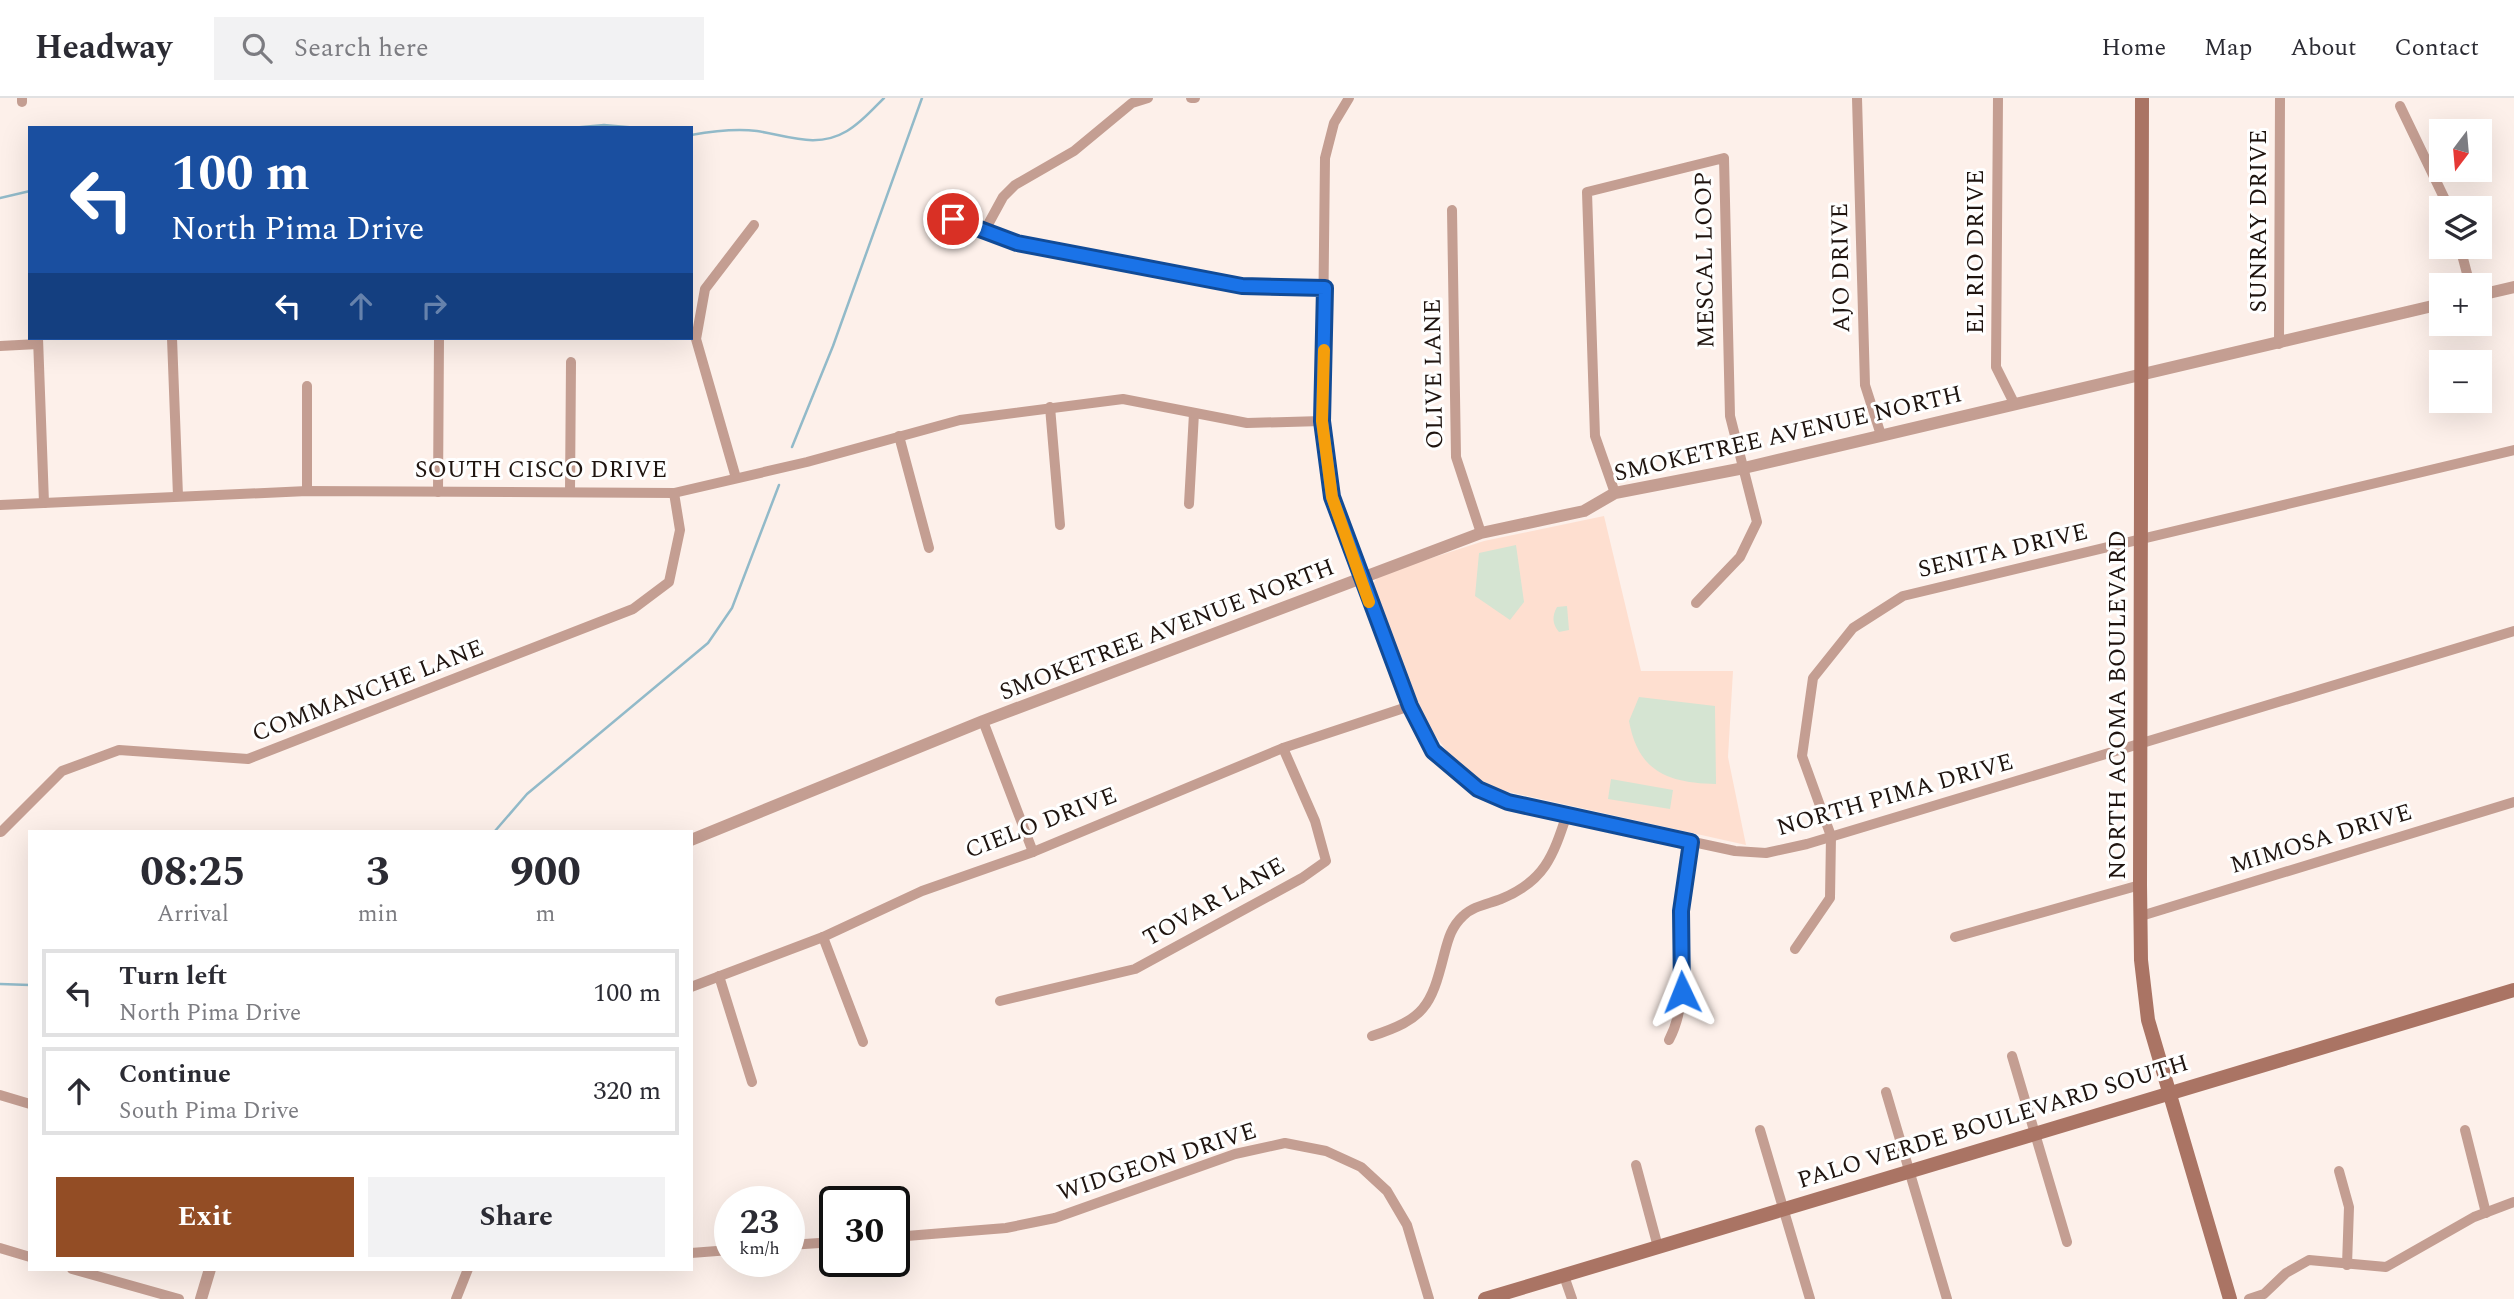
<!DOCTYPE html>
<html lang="en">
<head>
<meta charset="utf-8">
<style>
	body { margin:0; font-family:Spectral,serif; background:#f2f2f3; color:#2b2b33; height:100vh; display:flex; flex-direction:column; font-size:26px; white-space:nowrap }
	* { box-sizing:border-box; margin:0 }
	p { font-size:23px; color:#7c7c81 }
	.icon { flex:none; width:38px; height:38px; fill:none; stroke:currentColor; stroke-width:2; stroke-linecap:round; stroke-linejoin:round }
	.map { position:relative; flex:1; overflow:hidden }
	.sheet { position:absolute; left:28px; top:732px; width:665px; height:441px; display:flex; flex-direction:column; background:#fff; border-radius:0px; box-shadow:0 7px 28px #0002 }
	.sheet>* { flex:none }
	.banner { position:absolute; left:28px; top:28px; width:665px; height:214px; border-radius:0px; box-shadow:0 7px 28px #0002; background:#1a4fa0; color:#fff; overflow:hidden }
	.needle { width:46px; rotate:196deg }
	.controls { position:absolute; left:2429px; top:21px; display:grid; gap:14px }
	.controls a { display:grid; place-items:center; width:63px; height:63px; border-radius:0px; background:#fff; box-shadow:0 7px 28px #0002; font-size:35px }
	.speed { position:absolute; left:714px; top:1088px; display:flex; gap:14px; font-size:35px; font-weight:700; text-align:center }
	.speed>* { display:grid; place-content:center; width:91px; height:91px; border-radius:50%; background:#fff; box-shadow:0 7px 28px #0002; line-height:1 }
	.speed small { font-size:18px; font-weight:400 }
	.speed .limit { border:4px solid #111; border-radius:10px; background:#fff; color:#111 }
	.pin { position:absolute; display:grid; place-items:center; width:60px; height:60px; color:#fff; margin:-30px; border:4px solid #fff; border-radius:50%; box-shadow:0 2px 7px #0007 }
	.me { position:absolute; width:77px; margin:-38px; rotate:358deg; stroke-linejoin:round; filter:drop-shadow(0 0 5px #0008) }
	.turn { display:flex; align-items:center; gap:24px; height:147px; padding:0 28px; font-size:32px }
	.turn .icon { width:91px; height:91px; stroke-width:2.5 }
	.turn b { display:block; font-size:49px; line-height:60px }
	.lanes { display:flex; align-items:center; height:66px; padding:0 28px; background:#0003; justify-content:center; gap:35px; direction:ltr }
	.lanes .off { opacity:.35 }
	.eta { display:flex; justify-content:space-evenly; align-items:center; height:119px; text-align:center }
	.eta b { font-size:42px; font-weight:700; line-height:49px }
	.cta { display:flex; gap:14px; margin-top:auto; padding:14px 28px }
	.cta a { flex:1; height:80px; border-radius:0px; background:#934d25; color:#fff; font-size:28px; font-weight:700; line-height:80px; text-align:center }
	.cta a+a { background:#f2f2f3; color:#2b2b33 }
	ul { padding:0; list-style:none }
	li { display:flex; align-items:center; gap:21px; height:88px; margin:0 14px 10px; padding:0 14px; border:4px solid #e1e1e2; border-radius:0px }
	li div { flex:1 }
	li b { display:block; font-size:26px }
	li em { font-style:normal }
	header { display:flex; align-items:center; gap:42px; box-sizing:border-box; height:98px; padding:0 35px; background:#fff; border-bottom:2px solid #e1e1e2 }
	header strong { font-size:33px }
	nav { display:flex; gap:38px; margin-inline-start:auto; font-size:24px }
	.search { width:490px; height:63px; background:#f2f2f3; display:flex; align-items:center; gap:18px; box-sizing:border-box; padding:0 24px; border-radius:0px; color:#7c7c81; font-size:26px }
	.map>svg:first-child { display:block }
	.built { fill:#fedfd0 }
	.park { fill:#d5e4d2 }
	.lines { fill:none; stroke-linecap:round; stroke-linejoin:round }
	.stream { stroke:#92bac9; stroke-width:2.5 }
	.minor { stroke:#c49e92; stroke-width:10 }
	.tertiary { stroke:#c49e92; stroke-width:12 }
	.secondary { stroke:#aa7464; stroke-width:14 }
	.route-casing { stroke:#114b97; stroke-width:18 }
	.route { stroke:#1a73e8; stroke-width:12 }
	.slow { stroke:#f59e0b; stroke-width:12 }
	.labels { text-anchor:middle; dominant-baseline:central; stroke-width:6; stroke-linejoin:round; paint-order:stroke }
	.street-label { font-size:24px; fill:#1f140f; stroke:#fff }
</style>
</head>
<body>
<header>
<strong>Headway</strong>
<div class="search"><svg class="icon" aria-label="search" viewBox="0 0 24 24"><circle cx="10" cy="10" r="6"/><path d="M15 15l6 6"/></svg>Search here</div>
<nav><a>Home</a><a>Map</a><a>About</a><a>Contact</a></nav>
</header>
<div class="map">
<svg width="2514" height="1201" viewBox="0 0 2514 1201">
	<rect width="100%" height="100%" fill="#fdf0ea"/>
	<path class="built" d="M1604,418L1641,573H1733L1728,659L1746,747L1500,692L1482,684L1449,656L1420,617L1373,497V486L1379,477L1484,443Z"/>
	<g class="park">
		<path d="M1516,447L1524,504L1510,522L1475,498L1479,455Z"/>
		<path d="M1567,508L1569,532L1559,534C1552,526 1552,518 1557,509Z"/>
		<path d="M1639,599L1715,608L1716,686C1667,685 1638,673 1629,623Z"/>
		<path d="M1611,681L1673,692L1670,711L1608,701Z"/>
	</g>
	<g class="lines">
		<g class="stream">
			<path d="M571,30L604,27L638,30"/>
			<path d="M691,37C713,33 735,30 757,33C789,38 817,51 847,33C861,25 873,11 884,0"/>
			<path d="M0,100L30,93"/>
			<path d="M792,349L833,248L922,0"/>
			<path d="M495,733L527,696L708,545L732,510L779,387"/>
			<path d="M0,886L30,887"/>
		</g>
		<g class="minor">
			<path d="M22,0V4"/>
			<path d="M1191,0H1195"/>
			<path d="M1349,0L1334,25L1325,60L1322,323L1332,399L1410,608L1433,653L1478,691L1508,704L1735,753L1766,755L1807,746L2514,533"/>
			<path d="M1857,0L1865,287L1881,337"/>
			<path d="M1998,0L1996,269L2014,305"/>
			<path d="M2400,8L2449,110"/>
			<path d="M1452,112L1456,359L1481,435"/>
			<path d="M953,121L1017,145L1243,188L1325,190"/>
			<path d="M985,132L1003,99L1015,87L1074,53L1132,5L1148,0"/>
			<path d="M2460,149L2470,187"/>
			<path d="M38,240L44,405"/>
			<path d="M172,240L178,398"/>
			<path d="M2279,246L2280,0"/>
			<path d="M0,248L38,246"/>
			<path d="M1050,309L1060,427"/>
			<path d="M899,338L929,450"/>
			<path d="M736,380L696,241L705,191L754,127"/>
			<path d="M307,393V288"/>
			<path d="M438,394L439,240"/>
			<path d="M570,394L571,264"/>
			<path d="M1615,395L1595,338L1587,94L1724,60L1730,318L1757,424L1740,459L1696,505"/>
			<path d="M1189,406L1194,315"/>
			<path d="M0,407L307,393L674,395L807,364L960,322L1123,301L1247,325L1322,323"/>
			<path d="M983,623L1033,754"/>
			<path d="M1,734L62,673L119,652L248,661L633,511L669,484L680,432L674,395"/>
			<path d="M2141,818L2514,704"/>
			<path d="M823,839L863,944"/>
			<path d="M1955,839L2140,787"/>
			<path d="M1795,851L1830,800L1831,738L1802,658L1813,580L1853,530L1903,498L2514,352"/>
			<path d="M719,878L752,984"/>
			<path d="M691,889L823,839L922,793L1033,754L1283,650L1410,608"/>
			<path d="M1000,903L1135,871L1302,780L1326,763L1315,723L1283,650"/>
			<path d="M1372,938C1424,921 1431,909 1444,857C1448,842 1451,829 1463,818C1473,808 1488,806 1501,801C1545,783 1553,758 1567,716"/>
			<path d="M1669,942C1690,902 1679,858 1681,814C1682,790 1687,767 1691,744"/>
			<path d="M2012,958L2067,1144"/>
			<path d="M1886,994L1947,1201"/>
			<path d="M0,997L30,1006"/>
			<path d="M1760,1032L1810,1201"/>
			<path d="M2465,1032L2486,1115"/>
			<path d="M1636,1067L1658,1149"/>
			<path d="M2339,1073L2349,1109L2347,1167"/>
			<path d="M894,1139L1006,1130L1055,1120L1235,1056L1285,1045L1326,1053L1361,1069L1387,1093L1407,1127L1429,1201"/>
			<path d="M789,1147L835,1144"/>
			<path d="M0,1150L30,1159"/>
			<path d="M691,1155L730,1152"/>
			<path d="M72,1171L179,1201"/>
			<path d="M1564,1178L1572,1201"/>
			<path d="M456,1201L468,1171"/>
			<path d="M2249,1201L2264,1196L2286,1175L2309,1162L2386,1169L2474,1119L2514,1104"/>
		</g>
		<g class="tertiary">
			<path d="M2480,197L2514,189"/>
			<path d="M691,742L983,623L1481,435L1584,413L1615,395L1744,370L2441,206"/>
			<path d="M201,1201L210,1171"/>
		</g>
		<g class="secondary">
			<path d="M2142,0L2140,787L2141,862L2148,922L2230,1201"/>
			<path d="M1485,1201L2514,892"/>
		</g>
	</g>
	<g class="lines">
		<defs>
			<path id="route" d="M953,121L1017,145L1242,188L1325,190L1322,323L1332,399L1410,608L1433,653L1478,691L1508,704L1691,744L1681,813L1682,894"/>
		</defs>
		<use href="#route" class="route-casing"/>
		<use href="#route" class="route"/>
		<path class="slow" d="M1324,252L1322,323L1332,399L1369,504"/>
	</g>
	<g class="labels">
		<g class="street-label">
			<text transform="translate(2259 123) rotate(-90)">SUNRAY DRIVE</text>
			<text transform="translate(1976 154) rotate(-90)">EL RIO DRIVE</text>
			<text transform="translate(1705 162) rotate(-91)">MESCAL LOOP</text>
			<text transform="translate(1841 170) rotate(-91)">AJO DRIVE</text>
			<text transform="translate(1434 276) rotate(-91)">OLIVE LANE</text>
			<text transform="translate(1788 336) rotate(-13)">SMOKETREE AVENUE NORTH</text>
			<text x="541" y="372">SOUTH CISCO DRIVE</text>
			<text transform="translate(2003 453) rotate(-13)">SENITA DRIVE</text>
			<text transform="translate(1167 532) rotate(-21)">SMOKETREE AVENUE NORTH</text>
			<text transform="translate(368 593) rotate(-21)">COMMANCHE LANE</text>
			<text transform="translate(2118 607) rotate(-90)">NORTH ACOMA BOULEVARD</text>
			<text transform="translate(1895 697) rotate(-16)">NORTH PIMA DRIVE</text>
			<text transform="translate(1041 725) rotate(-21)">CIELO DRIVE</text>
			<text transform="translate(2321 741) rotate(-17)">MIMOSA DRIVE</text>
			<text transform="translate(1214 804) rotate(-29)">TOVAR LANE</text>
			<text transform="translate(1993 1024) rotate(-17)">PALO VERDE BOULEVARD SOUTH</text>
			<text transform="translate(1157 1064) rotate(-18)">WIDGEON DRIVE</text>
		</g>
	</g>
</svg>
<div class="controls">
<a><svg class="needle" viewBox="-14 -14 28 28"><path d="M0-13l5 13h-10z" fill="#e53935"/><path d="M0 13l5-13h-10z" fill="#7c7c81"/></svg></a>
<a><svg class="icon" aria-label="layers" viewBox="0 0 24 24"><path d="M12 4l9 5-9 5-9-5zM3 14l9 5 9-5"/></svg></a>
<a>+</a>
<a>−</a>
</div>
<div class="speed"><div>23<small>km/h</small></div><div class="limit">30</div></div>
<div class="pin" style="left:953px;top:121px;background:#d93025"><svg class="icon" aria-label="arrive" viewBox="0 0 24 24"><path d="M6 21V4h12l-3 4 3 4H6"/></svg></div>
<svg class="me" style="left:1682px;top:894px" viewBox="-20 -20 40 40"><path d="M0-17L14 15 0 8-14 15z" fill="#1a73e8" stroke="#fff" stroke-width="4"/></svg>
<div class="banner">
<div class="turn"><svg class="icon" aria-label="left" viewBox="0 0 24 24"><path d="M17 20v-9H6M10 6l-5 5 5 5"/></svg><div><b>100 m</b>North Pima Drive</div></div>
<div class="lanes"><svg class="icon" aria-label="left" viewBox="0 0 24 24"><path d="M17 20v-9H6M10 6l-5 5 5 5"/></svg><svg class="icon off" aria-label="ahead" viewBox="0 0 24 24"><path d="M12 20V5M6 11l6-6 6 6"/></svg><svg class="icon off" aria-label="right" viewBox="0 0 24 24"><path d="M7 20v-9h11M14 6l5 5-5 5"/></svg></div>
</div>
<section class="sheet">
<div class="eta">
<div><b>08:25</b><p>Arrival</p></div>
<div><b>3</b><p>min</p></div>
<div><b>900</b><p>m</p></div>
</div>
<ul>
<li><svg class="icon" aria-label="left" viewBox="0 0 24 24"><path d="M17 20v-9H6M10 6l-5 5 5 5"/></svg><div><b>Turn left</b><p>North Pima Drive</p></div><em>100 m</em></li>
<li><svg class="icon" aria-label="ahead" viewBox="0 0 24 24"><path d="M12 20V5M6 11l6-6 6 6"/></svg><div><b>Continue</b><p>South Pima Drive</p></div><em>320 m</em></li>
</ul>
<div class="cta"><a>Exit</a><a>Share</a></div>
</section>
</div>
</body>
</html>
